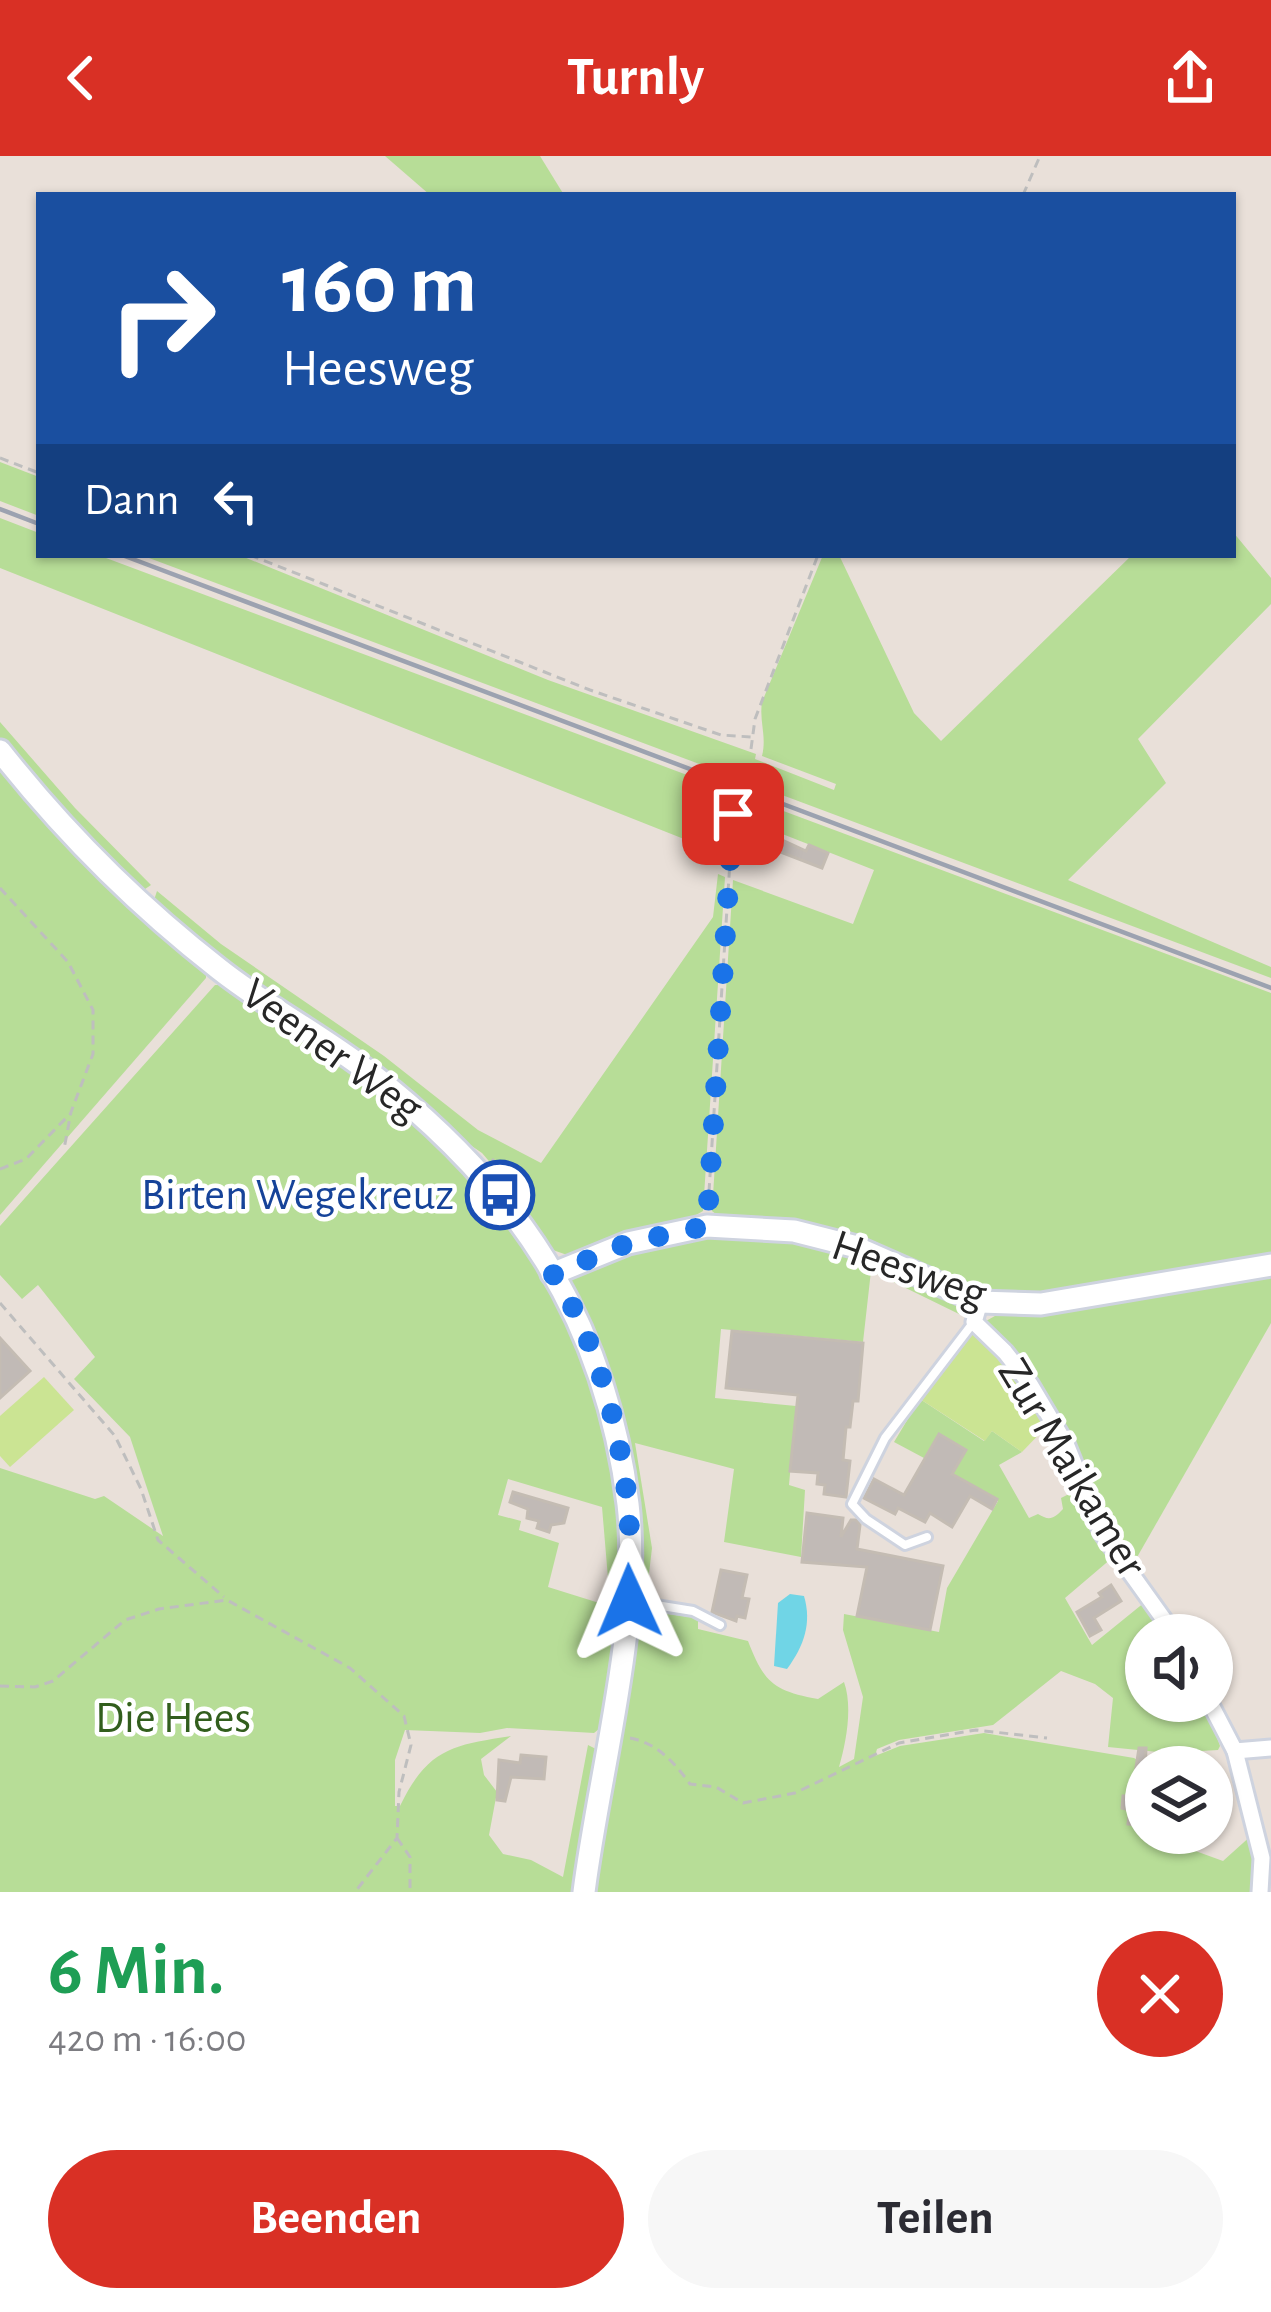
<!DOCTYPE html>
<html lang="de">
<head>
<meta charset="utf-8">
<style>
	body { margin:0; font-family:"Alegreya Sans",sans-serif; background:#f7f7f7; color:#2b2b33; height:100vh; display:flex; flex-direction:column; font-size:45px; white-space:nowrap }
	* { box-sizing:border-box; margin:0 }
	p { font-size:39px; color:#7c7c81 }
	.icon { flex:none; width:66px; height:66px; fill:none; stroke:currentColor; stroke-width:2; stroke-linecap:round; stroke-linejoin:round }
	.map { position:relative; height:1736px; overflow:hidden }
	.details { display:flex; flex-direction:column; background:#fff; flex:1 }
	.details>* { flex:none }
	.banner { position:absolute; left:36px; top:36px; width:1200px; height:366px; border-radius:0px; box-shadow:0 3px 9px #0004; background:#1a4fa0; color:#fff; overflow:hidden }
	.fabs { position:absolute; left:1125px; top:1458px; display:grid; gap:24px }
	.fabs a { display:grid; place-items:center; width:108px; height:108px; border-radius:50%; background:#fff; box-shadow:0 3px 9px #0004; font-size:60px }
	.pin { position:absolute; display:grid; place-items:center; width:102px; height:102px; color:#fff; margin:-51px; border-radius:24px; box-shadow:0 6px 18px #0006 }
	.me { position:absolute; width:132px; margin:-66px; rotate:359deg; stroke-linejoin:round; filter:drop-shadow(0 0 9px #0008) }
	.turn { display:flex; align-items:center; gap:42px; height:252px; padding:0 48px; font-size:54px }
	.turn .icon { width:156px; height:156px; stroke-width:2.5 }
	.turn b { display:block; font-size:84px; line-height:102px }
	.then { display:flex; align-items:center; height:114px; padding:0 48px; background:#0003; gap:24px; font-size:45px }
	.round { display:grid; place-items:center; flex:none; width:126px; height:126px; border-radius:63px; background:#f7f7f7 }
	.headline { display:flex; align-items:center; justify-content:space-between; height:204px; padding:0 48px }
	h1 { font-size:72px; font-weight:600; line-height:90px; color:#1e9e55 }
	.button { display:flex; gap:24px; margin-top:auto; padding:24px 48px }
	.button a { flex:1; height:138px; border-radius:72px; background:#d93025; color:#fff; font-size:48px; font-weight:600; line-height:138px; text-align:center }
	.button a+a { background:#f7f7f7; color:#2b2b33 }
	header { display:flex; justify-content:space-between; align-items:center; height:156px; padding:0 48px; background:#d93025; color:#fff; font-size:54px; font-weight:600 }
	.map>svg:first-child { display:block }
	.green { fill:#b7dd97 }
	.pitch { fill:#cbe493 }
	.water { fill:#70d5e6 }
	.building { fill:#c1bab6; stroke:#c4bcb3; stroke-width:3 }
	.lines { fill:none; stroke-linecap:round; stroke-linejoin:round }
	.lane-casing { stroke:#ced3df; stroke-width:14 }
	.street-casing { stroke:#ced3df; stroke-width:21 }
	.secondary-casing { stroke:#ced3df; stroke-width:27 }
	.path { stroke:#bebebe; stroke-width:3; stroke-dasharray:9 6; stroke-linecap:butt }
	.lane { stroke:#fff; stroke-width:8 }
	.street { stroke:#fff; stroke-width:15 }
	.secondary { stroke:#fff; stroke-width:21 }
	.rail { stroke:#9ca2b0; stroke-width:4.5 }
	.route { stroke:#1a73e8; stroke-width:21; stroke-dasharray:0 37.8 }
	.labels { text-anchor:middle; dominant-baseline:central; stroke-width:9; stroke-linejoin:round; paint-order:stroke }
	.street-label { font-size:45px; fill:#272727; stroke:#fff }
	.transit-label { font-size:45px; fill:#164399; stroke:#fff; text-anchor:end }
	.park-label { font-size:45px; fill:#325e1d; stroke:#fff }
</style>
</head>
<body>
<header><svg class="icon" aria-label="back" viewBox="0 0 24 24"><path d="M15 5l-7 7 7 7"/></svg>Turnly<svg class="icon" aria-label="share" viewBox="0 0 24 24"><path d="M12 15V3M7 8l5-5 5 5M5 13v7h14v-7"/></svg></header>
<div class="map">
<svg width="1271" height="1736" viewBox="0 0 1271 1736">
	<rect width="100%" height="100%" fill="#e9e0d9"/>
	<g class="green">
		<path d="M385,0H540L564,39H430Z"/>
		<path d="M0,306L39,321V360L0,345Z"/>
		<path d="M0,362L39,377V399H98L1271,837V1103L1069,1137L986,1140L876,1086L809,1070L723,1064L712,1055L733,724L853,768L874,714L729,657L689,685L0,412Z"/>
		<path d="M1233,376L1271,422V448L1138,583L1166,627L1068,724L1271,811V822L141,399H239L548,524L756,598L755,603L834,634L836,628L762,600C767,580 759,566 762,546L823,399H839L914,557L941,585L1132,399H1233Z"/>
		<path d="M0,566L75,652L151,729L142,735L100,696L0,583Z"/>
		<path d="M0,607L206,812V822L0,1059Z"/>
		<path d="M718,718L725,721L703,1055L682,1067L570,1100L550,1093L511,1031L482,997L457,980L436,958L223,805L153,747L157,735L221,788L384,900L478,974L541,1007L713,761Z"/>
		<path d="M215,829H228L363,923L432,976L494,1057L524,1087L580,1195L603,1256L616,1335L622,1424L609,1434L602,1351L508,1323L498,1359L521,1365L519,1374L559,1387L548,1431L612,1451L618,1457L604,1569L594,1577L507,1572L480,1577L405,1574L395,1604V1650H400C428,1592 453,1589 511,1580L481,1603L484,1619L497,1636L489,1679L503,1698L531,1704L563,1721L588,1589L598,1594L576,1736H0V1312L95,1343L104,1340L163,1380L130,1281L74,1223L95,1201L38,1129L22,1143L0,1119V1070Z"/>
		<path d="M725,1077L831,1089L958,1144L961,1159L871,1115L863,1186L721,1173L715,1242L796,1250L789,1329L805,1334L801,1401L724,1386L734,1313L635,1287L652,1392L646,1443L638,1433L636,1369L569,1130C584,1093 686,1085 725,1077Z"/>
		<path d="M1271,1117V1167L1132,1410L986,1165L1002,1156Z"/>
		<path d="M920,1243L984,1285L992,1275L1022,1296L999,1309L1029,1362L1038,1358C1049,1365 1054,1363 1063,1353L1061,1342L1079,1333L1112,1402L1065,1442L1092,1489L1145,1446L1171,1479H1146V1545H1204L1220,1590L1218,1594L1168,1597L1108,1591L1113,1542L1095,1528L1061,1515L993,1569L899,1584L877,1593L875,1600L900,1590L984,1577L1134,1602L1137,1604L1132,1640H1123L1121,1652L1130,1654L1129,1668L1143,1671L1146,1677L1223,1705L1253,1678L1258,1708L1256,1736H592L636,1454L698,1462V1473L748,1485C764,1527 774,1535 818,1543L844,1526C853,1551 846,1587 839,1611L854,1603L863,1541L843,1474L844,1458L939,1476L947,1432L998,1345L953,1318L966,1293L939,1277L924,1302L894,1286Z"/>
	</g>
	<g class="pitch">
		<path d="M974,1173L1001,1198L1049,1268L1022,1296L992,1275L985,1285L920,1243Z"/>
		<path d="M44,1221L74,1254L10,1311L0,1300V1260Z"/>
	</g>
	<path class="water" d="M790,1438L804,1440C812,1467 804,1490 787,1513L774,1510L778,1447Z"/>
	<g class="building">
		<path d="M765,676L806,695L809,689L828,697L822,712L760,688Z"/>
		<path d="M732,1175L863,1187L858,1245H853L850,1271H846L843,1304L850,1305L846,1341L824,1338L825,1329L817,1328L818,1317L790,1315L798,1239L726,1232Z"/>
		<path d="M0,1182L30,1215L0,1242Z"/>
		<path d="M939,1278L966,1294L952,1318L997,1343L992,1353L970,1340L952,1371L930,1357L925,1366L898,1352L895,1358L864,1342L874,1323L904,1339Z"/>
		<path d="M513,1336L568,1352L564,1367L551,1369L549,1376L537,1372L539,1365L527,1362L528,1353L510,1346Z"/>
		<path d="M807,1357L843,1362L841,1381L851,1364H856L860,1369L857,1393L943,1410L930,1474L857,1460L867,1411L802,1406Z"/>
		<path d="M721,1414L747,1419L742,1442L749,1443L745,1462L737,1460L736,1465L712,1456Z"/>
		<path d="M1111,1429L1121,1445L1094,1462L1101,1474L1090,1480L1077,1456L1102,1441L1099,1437Z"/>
		<path d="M1139,1592H1146L1143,1670L1128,1668L1130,1654L1122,1652L1123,1640H1130L1133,1631Z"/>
		<path d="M521,1599L546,1601L544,1623L511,1621L505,1645L497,1644L499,1604L520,1607Z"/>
	</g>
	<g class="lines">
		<defs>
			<g id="lane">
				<path d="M927,1381L905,1389L866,1363L852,1348L885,1282L973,1167"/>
				<path d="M631,1445L693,1455L720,1469"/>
			</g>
			<g id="street">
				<path d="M980,1146L974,1166L1005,1196L1030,1228L1067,1290L1102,1377L1175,1479"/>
				<path d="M1209,1545L1235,1595L1271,1592"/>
				<path d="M1235,1595L1262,1702L1260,1736"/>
			</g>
			<g id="secondary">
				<path d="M0,595C64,676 138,750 219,813C267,851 321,879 369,916C516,1030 605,1160 628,1348C642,1467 599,1616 584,1736"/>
				<path d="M552,1118L628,1087L707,1070L794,1075L853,1090L980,1146L1041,1148L1271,1109"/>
			</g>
		</defs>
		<use href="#lane" class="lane-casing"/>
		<use href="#street" class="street-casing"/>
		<use href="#secondary" class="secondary-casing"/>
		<g class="path">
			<path d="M1023,39L1040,0"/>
			<path d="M0,302L39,317"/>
			<path d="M250,399L590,534L721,579L751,581"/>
			<path d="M751,593L755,563L818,399"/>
			<path d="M0,732L68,806L93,854V898L71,956L64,993"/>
			<path d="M492,1003L516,1026L524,1041"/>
			<path d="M0,1013L26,1003L70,958"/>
			<path d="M708,1051L733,658"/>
			<path d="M0,1147L115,1280L141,1333L158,1384L224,1441"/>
			<path d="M0,1530L35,1531L53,1525L125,1464L159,1453L227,1444L350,1512L404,1560L411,1589L399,1636L397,1682L355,1736"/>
			<path d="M630,1582C657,1587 674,1606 690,1628L716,1631L743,1647L795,1637L899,1587L976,1574L1047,1582"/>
			<path d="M397,1682L410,1701V1736"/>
		</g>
		<use href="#lane" class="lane"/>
		<use href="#street" class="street"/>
		<use href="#secondary" class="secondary"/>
		<g class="rail">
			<path d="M0,353L39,368"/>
			<path d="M122,399L1271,832"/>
		</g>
	</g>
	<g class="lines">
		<path class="route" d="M629,1445C629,1414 631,1381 628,1350C620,1272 597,1183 553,1118L628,1087L707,1070L733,658"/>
	</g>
	<defs>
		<symbol id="bus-ring" viewBox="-11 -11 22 22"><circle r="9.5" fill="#fff" stroke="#1a4fb4" stroke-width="1.5"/><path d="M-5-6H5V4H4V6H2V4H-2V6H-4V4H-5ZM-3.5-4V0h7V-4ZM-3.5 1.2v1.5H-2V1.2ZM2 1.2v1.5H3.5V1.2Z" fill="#1a4fb4"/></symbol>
	</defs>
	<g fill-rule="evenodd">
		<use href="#bus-ring" x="462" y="1001" width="76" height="76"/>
	</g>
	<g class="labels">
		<g class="street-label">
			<text transform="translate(332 895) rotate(36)">Veener Weg</text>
			<text transform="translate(909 1114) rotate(19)">Heesweg</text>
			<text transform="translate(1072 1312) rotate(59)">Zur Maikamer</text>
		</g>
		<g class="transit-label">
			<text x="454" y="1039">Birten Wegekreuz</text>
		</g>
		<g class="park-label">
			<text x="173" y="1562">Die Hees</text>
		</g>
	</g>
</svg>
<div class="fabs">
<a><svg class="icon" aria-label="sound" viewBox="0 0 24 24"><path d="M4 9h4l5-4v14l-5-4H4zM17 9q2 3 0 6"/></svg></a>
<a><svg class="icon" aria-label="layers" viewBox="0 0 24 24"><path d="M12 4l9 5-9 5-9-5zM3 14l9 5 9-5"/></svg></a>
</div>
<div class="pin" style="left:733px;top:658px;background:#d93025"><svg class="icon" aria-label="arrive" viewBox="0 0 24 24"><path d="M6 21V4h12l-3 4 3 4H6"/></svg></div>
<svg class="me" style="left:629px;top:1445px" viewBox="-20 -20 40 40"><path d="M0-17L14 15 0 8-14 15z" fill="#1a73e8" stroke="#fff" stroke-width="4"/></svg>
<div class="banner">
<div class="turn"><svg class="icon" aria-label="right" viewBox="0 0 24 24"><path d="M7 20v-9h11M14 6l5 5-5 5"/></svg><div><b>160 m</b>Heesweg</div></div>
<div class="then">Dann<svg class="icon" aria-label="left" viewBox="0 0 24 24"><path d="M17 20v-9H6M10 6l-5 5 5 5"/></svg></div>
</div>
</div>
<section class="details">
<div class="headline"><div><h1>6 Min.</h1><p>420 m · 16:00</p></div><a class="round" style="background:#d93025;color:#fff"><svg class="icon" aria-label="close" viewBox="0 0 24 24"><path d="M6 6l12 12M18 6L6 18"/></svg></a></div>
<div class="button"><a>Beenden</a><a>Teilen</a></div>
</section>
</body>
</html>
